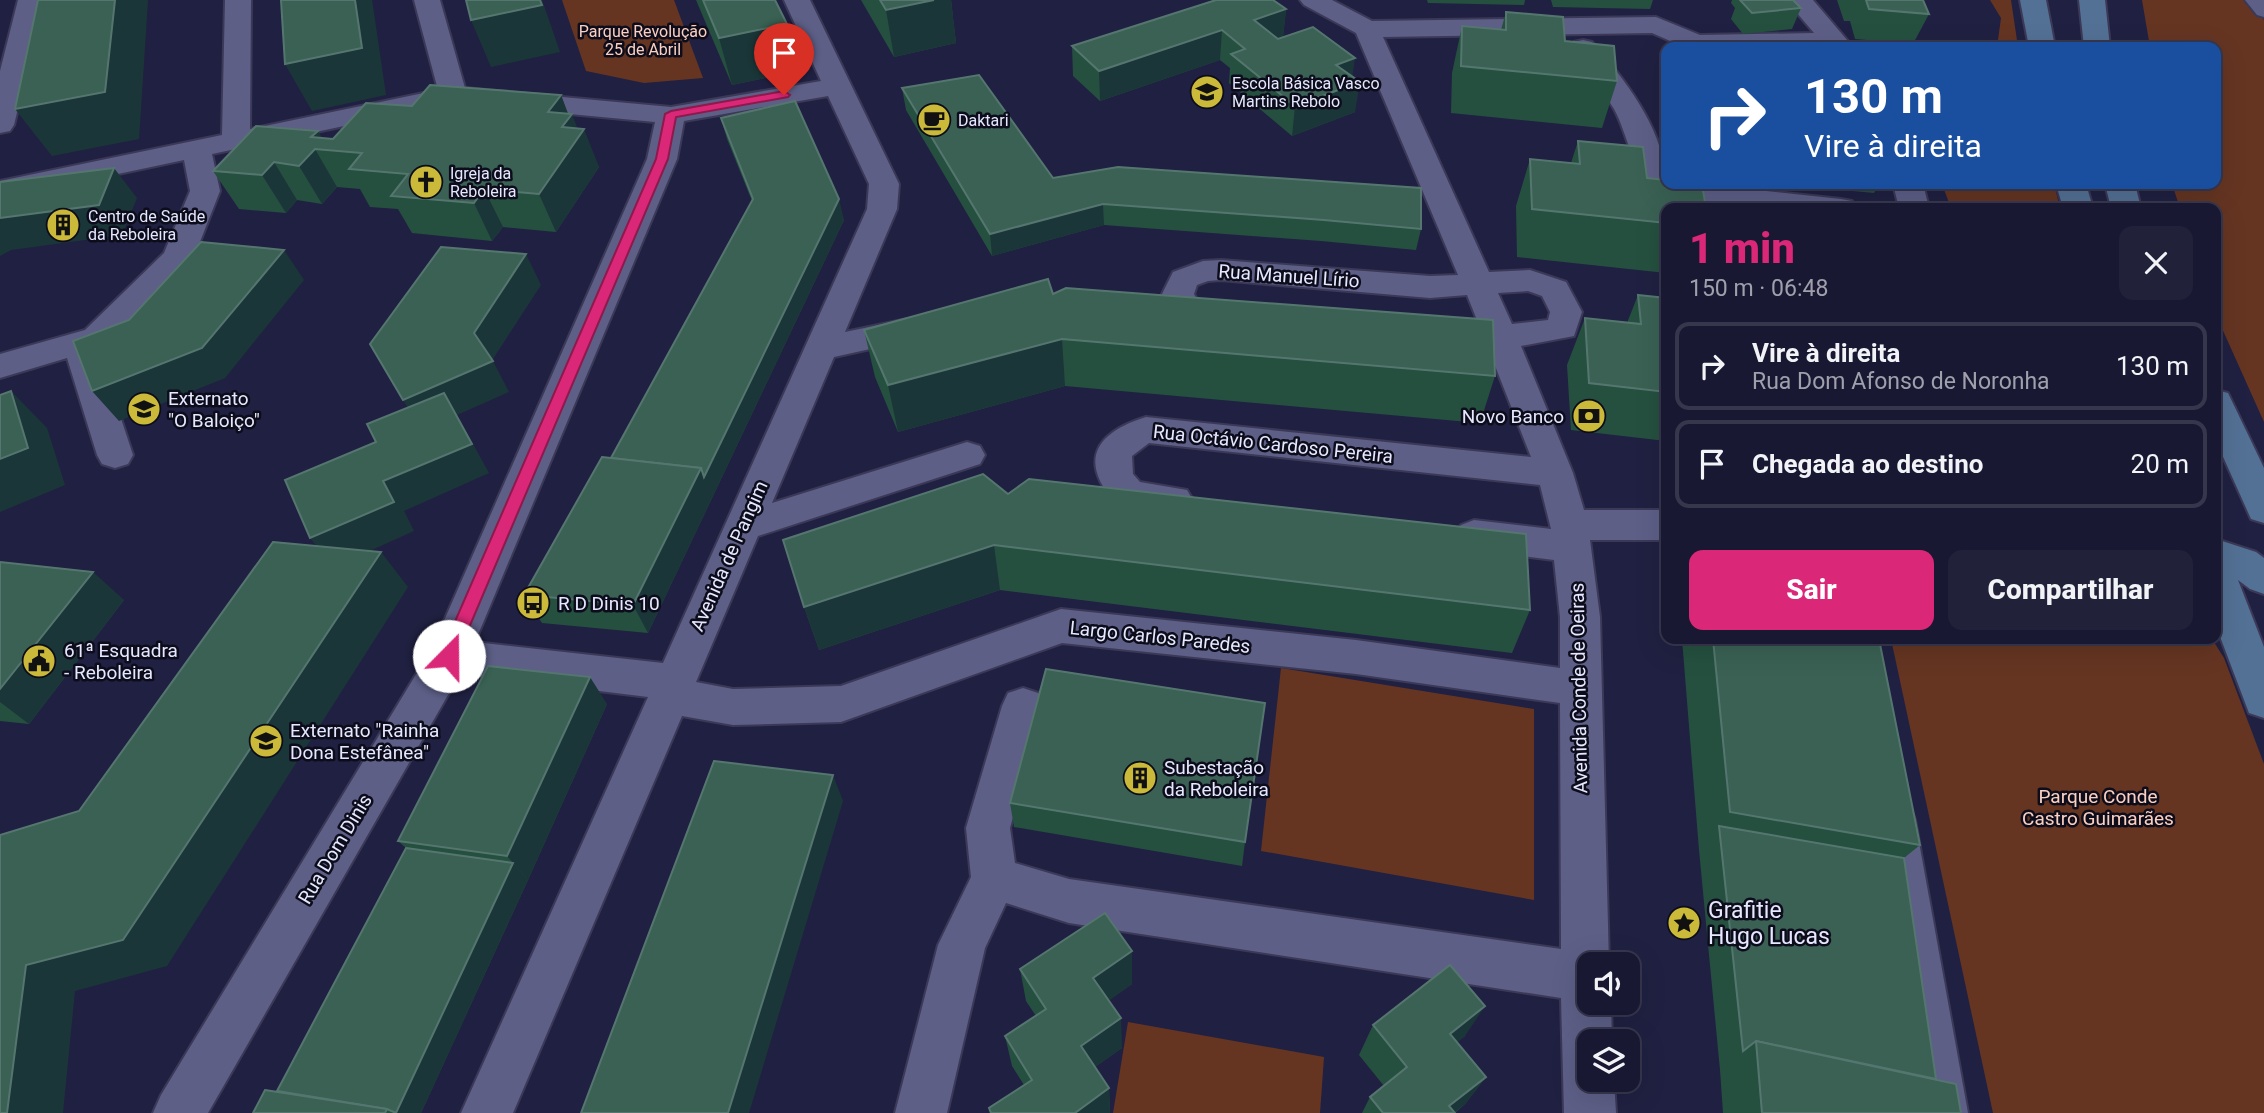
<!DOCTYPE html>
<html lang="pt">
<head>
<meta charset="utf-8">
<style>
	body { margin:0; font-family:Roboto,sans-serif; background:#21213a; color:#f1f3f6; height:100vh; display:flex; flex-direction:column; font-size:26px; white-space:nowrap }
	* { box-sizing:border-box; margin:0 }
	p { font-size:23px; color:#9fa0ac }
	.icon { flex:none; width:38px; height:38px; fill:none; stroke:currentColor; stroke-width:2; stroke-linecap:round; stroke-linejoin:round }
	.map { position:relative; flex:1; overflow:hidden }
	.panel { position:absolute; left:1661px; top:203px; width:560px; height:441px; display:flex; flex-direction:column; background:#181832; border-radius:14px; box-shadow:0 7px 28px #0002,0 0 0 2px #36374d }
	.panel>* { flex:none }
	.guide { position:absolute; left:1661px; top:42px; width:560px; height:147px; border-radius:14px; box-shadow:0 7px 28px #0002,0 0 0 2px #36374d; background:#1a4fa0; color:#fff; overflow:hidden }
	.controls { position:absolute; left:1577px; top:952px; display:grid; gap:14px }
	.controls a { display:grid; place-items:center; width:63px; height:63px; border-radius:14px; background:#181832; box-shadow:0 7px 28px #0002,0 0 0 2px #36374d; font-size:35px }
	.pin { position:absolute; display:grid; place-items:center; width:60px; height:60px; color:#fff; margin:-72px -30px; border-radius:50% 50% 50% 0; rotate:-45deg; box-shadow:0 0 7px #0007 }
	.pin .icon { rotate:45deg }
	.me { position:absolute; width:77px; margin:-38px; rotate:22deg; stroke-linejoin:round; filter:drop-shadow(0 0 5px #0008) }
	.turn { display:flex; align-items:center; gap:24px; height:147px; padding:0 28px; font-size:32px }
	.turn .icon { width:91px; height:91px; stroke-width:2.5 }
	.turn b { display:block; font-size:49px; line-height:60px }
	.round { display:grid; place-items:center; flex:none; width:74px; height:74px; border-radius:14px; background:#21213a }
	.head { display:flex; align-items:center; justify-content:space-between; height:119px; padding:0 28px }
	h1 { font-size:42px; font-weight:800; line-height:52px; color:#db2777 }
	.button { display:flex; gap:14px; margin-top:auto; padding:14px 28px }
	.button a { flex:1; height:80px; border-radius:14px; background:#db2777; color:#fff; font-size:28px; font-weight:800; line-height:80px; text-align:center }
	.button a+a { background:#21213a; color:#f1f3f6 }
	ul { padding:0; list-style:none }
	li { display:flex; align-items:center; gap:21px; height:88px; margin:0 14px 10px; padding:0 14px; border:4px solid #36374d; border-radius:14px }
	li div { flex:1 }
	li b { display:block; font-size:26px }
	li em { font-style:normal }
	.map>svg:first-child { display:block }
	.green { fill:#653522 }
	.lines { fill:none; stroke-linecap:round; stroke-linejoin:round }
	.service-casing { stroke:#3b3957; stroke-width:4 }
	.minor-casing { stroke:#3b3957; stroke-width:4 }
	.secondary-casing { stroke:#3b3957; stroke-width:4 }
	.service { fill:#5d5f87; fill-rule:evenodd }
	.minor { fill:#5d5f87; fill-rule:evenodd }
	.secondary { fill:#537195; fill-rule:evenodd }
	.wall { fill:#25503f }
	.shaded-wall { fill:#1b3638 }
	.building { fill:#3a6154; stroke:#55766f; stroke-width:2 }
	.route { fill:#db2777; stroke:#8e194d; stroke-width:2 }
	.labels { text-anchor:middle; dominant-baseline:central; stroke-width:5; stroke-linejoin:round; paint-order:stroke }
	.far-park-label { font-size:16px; fill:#fbd0c1; stroke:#0c0c1b }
	.far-poi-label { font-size:16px; fill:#e6e8ff; stroke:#0c0c1b; text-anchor:start }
	.street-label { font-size:19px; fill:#e6e8ff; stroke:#0c0c1b }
	.poi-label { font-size:19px; fill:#e6e8ff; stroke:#0c0c1b; text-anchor:start }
	.park-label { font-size:19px; fill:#fbd0c1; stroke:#0c0c1b }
	.near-poi-label { font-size:23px; fill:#e6e8ff; stroke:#0c0c1b; text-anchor:start }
</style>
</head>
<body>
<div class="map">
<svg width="2264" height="1113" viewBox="0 0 2264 1113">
	<rect width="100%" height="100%" fill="#202042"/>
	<g class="green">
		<path d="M562,0H674L703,78L644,83L586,71Z"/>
		<path d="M1990,0H2011L2018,47H1997L2001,18Z"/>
		<path d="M2142,0H2247L2264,20V422L2216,315V208H2180L2172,184H2216V47H2150Z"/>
		<path d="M1942,184H2054L2060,208H1951Z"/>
		<path d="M1891,639H2212L2224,658L2264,764V1113H1993Z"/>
		<path d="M1281,668L1534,709V900L1261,851Z"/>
		<path d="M1128,1022L1324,1057L1320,1113H1113Z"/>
	</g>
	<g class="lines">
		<defs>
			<g id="service">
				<path d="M2245,0H2264V17L2257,15Z"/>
				<path d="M1899,805L1911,809L1915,820L1968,1113H1930L1883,820L1887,809Z"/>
			</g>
			<g id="minor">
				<path d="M18,0H44L14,125L10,131L0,133V71Z"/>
				<path d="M225,0H251L250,129L438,90L414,0H440L465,88L671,107L821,81L784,0H810L899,184L897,209L845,332L917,317L929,320L934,328L929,336L834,357L772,503L967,442L980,446L985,455L980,464L758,536L696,682L733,689L841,686L1061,609L1356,640L1560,668V617L1554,560L1474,550L1461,545L1455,535L1461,525L1474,520L1551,529L1540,485L1149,443L1132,456L1133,474L1140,482L1187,490L1193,500L1187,510L1174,514L1117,505C1078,462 1094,433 1146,417L1531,457L1488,348L1366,341L1197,323L1173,315L1162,294L1173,272L1203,261L1221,260L1430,276L1458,275L1356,33L1304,5L1300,0H1332L1372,21L1656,17L1700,35L1814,33L1786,0H1813L1853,47H1684L1652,33L1383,37L1489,272L1530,270L1566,282L1582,312L1574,336L1521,346L1573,473L1584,510H1666V540H1590L1600,617L1609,964H1589V1003H1611L1612,1041H1589V1080H1614L1616,1113H1564L1561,998L1069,923L1006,903L985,948L947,1113H895L938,945L971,877L966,828L1002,706L1008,693L1023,688L1038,693L1044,706L1010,828L1015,863L1069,879L1561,949L1560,703L1356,674L1062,643L841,722L733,725L682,716L513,1113H461L648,697L460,674L208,1113H153L161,1095L432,648L647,159L655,122L453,103L212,154L220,191L194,257L109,346L98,349L133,455L128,464L115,468L102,464L97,455L67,358L0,378V354L85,330L164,253L190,191L184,160L0,199V181L222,135ZM828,96L869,184L867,209L663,663L475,642L677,159L684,121ZM1221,280L1430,298L1467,295L1479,325L1338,316L1197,300L1194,294L1197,285L1208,281ZM1528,291L1542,296L1550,312L1548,320L1512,324L1498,293Z"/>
				<path d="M1583,40L1592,42L1599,50C1630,86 1666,135 1666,184H1702L1841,199L1852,201L1856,208C1818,210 1683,211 1655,189C1631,170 1628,134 1614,109C1601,87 1584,69 1570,48L1574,42Z"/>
				<path d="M1893,184H1923L1929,208H1899Z"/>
			</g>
			<g id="secondary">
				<path d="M2020,0H2046L2055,47H2029Z"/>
				<path d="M2079,0H2105L2110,47H2084Z"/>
				<path d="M2056,184H2086L2093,208H2063Z"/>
				<path d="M2105,184H2135L2141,208H2111Z"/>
				<path d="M2216,390L2228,393L2264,468V523L2251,519L2216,441Z"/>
				<path d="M2216,539L2256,552L2264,558V594L2250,589L2238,580L2264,647V718L2249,713L2216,626Z"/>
			</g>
		</defs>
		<use href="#service" class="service-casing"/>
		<use href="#minor" class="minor-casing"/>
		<use href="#secondary" class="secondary-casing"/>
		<use href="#service" class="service"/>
		<use href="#minor" class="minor"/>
		<use href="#secondary" class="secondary"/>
	</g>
	<g class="wall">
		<path d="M696,0H775L787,24L798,71L732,85Z"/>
		<path d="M861,0H951L956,43L894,57Z"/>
		<path d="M1427,0H1525L1524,5L1428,3Z"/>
		<path d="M1551,0H1653L1650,9L1553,7Z"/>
		<path d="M1732,0H1793L1801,8L1792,29L1743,34L1731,19L1735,8L1731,3Z"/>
		<path d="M1837,0H1923L1929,14L1913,44L1855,39L1850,21H1844Z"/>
		<path d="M1286,9L1283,37L1352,76L1355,112L1292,136L1229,83L1230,68L1220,60L1100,101L1073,76L1072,46Z"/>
		<path d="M1506,12L1565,41L1617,81L1602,128L1451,113L1452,73L1462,26L1501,30Z"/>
		<path d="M902,88L1053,178L1421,229L1416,250L1321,241L1104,225L992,256L906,110Z"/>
		<path d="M561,95L568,113L599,167L556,232L503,227L492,241L412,233L398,209L370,207L360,189L337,187L322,204L297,200L286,213L239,209L213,171L322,138L333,139L412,106Z"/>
		<path d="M721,118L844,220L648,633L542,623L524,595L611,458L752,201L727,139Z"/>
		<path d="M1578,141L1647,178L1666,208V273L1517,257L1516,206L1530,159L1571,163Z"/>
		<path d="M1779,184H1879L1874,193Z"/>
		<path d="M1053,294L1495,376L1480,423L1065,386L898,432L875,377L864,330Z"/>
		<path d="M1638,295L1666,298V441L1571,430L1567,365L1585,318L1627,323Z"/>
		<path d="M1008,494L1530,610L1512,653L1000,590L819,650L804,607Z"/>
		<path d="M0,562L124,600L29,724L0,721Z"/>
		<path d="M1682,639H1879L1920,845L1904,858L1936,1079L1961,1113H1723L1720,1070L1699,850Z"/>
		<path d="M607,704L528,880L421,1113H253L277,1091L406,848L398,841Z"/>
		<path d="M1010,803L1245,842L1242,866L1014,827Z"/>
		<path d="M1020,969L1132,984L1109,1000L1122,1048L1095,1067L1109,1088L1110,1113H990L989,1108L1024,1085L1012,1066L1005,1036L1036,1016L1026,1001Z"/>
		<path d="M1373,1025L1465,1036L1457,1042L1486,1077L1465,1104L1455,1113H1362L1370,1097L1384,1086L1359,1055Z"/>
	</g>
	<g class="shaded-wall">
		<path d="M115,0H148L139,139L52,156L15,109Z"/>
		<path d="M355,0H372L386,95L312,111L285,64Z"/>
		<path d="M540,0H542L560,52L491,67L471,20Z"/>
		<path d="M934,0H951L956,43L894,57L886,10Z"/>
		<path d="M1286,9L1283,39L1252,50L1254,20Z"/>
		<path d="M787,24L798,71L732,85L719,38Z"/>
		<path d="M1222,30L1220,60L1100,101L1099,71Z"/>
		<path d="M1355,58L1351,86L1360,82L1355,112L1292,136L1295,106L1336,65Z"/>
		<path d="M561,95L569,117L572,114L580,135L584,129L599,167L556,232L539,194L548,112Z"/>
		<path d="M318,131L329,150L311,137Z"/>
		<path d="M315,149L337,187L322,204L299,166Z"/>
		<path d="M274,162L297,200L286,213L262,175Z"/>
		<path d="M114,168L137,198L122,235L11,250L0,256V218Z"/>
		<path d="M484,189L503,227L492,241L474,203Z"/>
		<path d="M839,199L844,220L648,633L633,605L701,468Z"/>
		<path d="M1103,204L1104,225L992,256L990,234Z"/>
		<path d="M284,250L304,280L225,378L119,421L92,391Z"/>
		<path d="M526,254L541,285L491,362L493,361L509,392L457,415L489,473L404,511L414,531L334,567L310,538L383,481L422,430L403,400L474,333Z"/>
		<path d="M1062,339L1065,386L898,432L888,385Z"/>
		<path d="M11,391L47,428L65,485L0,512V459Z"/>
		<path d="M994,545L1000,590L819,650L804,607Z"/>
		<path d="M381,552L408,587L167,966L75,991L63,1113H7L26,965Z"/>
		<path d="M93,572L124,600L29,724L0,702V689Z"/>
		<path d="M590,677L607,704L528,880L507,856Z"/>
		<path d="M833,775L843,801L749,1113H728Z"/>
		<path d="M513,863L528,880L421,1113H396Z"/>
		<path d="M1132,951V984L1096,1010L1093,978Z"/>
		<path d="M1485,1006L1465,1036L1432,1063L1450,1034Z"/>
		<path d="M1121,1018L1122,1048L1084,1075L1081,1046Z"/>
		<path d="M1486,1077L1465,1104L1454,1113L1449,1106Z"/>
		<path d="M1109,1088L1110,1113H1075Z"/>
	</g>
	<g class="building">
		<path d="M38,0H115L105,92L15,109Z"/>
		<path d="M281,0H355L362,48L285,64Z"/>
		<path d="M466,0H540L542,5L471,20Z"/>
		<path d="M703,0H775L787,24L719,38Z"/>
		<path d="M880,0H934L886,10Z"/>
		<path d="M1216,0H1273L1286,9L1254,20L1278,39L1313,27L1355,58L1336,65L1360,82L1295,106L1231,54L1245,49L1222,30L1099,71L1072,46Z"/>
		<path d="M1740,0H1793L1801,8L1752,13Z"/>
		<path d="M1866,0H1923L1929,14L1869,9Z"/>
		<path d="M1506,12L1563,17L1565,41L1614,46L1617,81L1461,66L1462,26L1506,30Z"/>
		<path d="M979,75L1053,178L1118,167L1421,188V229L1324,220L1103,204L990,234L902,88Z"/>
		<path d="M430,85L561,95L548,112L572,114L562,127L584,129L539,194L484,189L474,203L391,196L408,174L349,169L362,153L315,149L299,166L274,162L262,175L213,171L256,126L318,131L311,137L333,139L366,103L412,106Z"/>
		<path d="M795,101L839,199L704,477L701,468L611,458L753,199L721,118Z"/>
		<path d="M1578,141L1643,147L1647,178L1666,180V184H1702L1706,208H1666V223L1532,209L1530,159L1580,164Z"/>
		<path d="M114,168L99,205L0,218V182Z"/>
		<path d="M201,242L284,250L202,348L92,391L73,341L129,320Z"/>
		<path d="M441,247L526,254L474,333L493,361L403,400L370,344Z"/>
		<path d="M1048,279L1053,294L1066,288L1493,320L1495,376L1062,339L888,385L864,330Z"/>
		<path d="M1638,295L1666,298V392L1589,383L1585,318L1641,324Z"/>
		<path d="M11,391L28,448L0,459V395Z"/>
		<path d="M444,393L472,444L383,481L394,502L310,538L285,480L376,442L367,424Z"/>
		<path d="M602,457L701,468L633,605L524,595Z"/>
		<path d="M983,474L1008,494L1029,479L1526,534L1530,610L994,545L804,607L783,540Z"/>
		<path d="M273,542L381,552L123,940L26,965L7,1113H0V835L79,811Z"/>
		<path d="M0,562L93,572L0,689Z"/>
		<path d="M1713,639H1879L1920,845L1730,812Z"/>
		<path d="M488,666L590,677L507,856L398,841Z"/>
		<path d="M1046,669L1265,703L1245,842L1010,803Z"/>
		<path d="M714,761L833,775L728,1113H581Z"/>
		<path d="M1719,826L1904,858L1936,1079L1756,1041L1743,1051Z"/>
		<path d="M406,848L513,863L396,1113L387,1109L277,1091Z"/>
		<path d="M1105,913L1132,951L1093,978L1121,1018L1081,1046L1109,1088L1075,1113H991L989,1108L1032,1080L1005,1036L1046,1009L1020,969Z"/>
		<path d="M1450,965L1485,1006L1450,1034L1486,1077L1449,1106L1455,1113H1383L1370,1097L1407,1067L1373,1025Z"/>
		<path d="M1756,1041L1956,1084L1961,1113H1762Z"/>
		<path d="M265,1090L387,1109L385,1113H253Z"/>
	</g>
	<path class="route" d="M784,91L790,95L788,97L676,117L668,159L457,656L455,661H443L440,656L656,159L665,114L671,111Z"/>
	<defs>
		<symbol id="school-disc" viewBox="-11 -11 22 22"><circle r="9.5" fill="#cbba39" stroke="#0c0c1b"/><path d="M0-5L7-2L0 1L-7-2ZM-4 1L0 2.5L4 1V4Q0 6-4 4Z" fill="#111"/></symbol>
		<symbol id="cafe-disc" viewBox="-11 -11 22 22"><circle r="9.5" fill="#cbba39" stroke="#0c0c1b"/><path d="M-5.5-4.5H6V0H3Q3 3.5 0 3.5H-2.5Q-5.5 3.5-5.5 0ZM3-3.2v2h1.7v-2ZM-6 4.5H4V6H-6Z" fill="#111"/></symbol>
		<symbol id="church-disc" viewBox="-11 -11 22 22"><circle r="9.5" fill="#cbba39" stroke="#0c0c1b"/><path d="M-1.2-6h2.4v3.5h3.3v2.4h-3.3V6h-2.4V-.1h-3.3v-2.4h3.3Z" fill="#111"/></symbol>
		<symbol id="building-disc" viewBox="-11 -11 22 22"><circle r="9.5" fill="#cbba39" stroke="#0c0c1b"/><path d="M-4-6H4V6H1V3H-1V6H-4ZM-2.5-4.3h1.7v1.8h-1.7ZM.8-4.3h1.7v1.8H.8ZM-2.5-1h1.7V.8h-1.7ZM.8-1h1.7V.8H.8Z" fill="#111"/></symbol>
		<symbol id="bank-disc" viewBox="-11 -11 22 22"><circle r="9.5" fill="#cbba39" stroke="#0c0c1b"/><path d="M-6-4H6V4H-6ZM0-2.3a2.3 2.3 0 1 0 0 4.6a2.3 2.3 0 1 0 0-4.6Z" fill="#111"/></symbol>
		<symbol id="bus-disc" viewBox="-11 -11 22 22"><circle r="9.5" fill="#cbba39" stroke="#0c0c1b"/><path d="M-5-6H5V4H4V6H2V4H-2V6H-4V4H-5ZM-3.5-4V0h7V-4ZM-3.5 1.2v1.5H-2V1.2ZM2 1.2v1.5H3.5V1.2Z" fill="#111"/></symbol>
		<symbol id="civic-disc" viewBox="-11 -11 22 22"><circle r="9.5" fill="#cbba39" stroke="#0c0c1b"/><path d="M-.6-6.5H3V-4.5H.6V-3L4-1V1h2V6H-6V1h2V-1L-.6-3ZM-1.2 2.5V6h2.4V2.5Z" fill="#111"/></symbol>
		<symbol id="sight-disc" viewBox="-11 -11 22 22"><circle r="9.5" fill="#cbba39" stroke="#0c0c1b"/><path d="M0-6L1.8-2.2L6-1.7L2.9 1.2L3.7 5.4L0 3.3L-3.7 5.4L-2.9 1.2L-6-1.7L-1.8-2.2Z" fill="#111"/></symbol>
	</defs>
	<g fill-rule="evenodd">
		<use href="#school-disc" x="1188" y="73" width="38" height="38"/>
		<use href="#cafe-disc" x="915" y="101" width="38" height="38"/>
		<use href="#church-disc" x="407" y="163" width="38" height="38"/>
		<use href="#building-disc" x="44" y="206" width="38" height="38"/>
		<use href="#school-disc" x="125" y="390" width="38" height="38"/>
		<use href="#bank-disc" x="1570" y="397" width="38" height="38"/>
		<use href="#bus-disc" x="514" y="584" width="38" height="38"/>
		<use href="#civic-disc" x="20" y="642" width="38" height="38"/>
		<use href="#school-disc" x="247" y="722" width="38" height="38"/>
		<use href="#building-disc" x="1121" y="759" width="38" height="38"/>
		<use href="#sight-disc" x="1665" y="904" width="38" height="38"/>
	</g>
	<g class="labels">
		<g class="far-park-label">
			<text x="643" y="31">Parque Revolução<tspan x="643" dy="18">25 de Abril</tspan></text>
		</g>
		<g class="far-poi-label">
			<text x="1232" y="83">Escola Básica Vasco<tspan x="1232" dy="18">Martins Rebolo</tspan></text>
			<text x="958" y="120">Daktari</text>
			<text x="450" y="173">Igreja da<tspan x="450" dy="18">Reboleira</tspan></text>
			<text x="88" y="216">Centro de Saúde<tspan x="88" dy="18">da Reboleira</tspan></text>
		</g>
		<g class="street-label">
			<text transform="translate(1289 276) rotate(4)">Rua Manuel Lírio</text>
			<text transform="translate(1273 444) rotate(6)">Rua Octávio Cardoso Pereira</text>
			<text transform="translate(729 556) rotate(-66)">Avenida de Pangim</text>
			<text transform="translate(1160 637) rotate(6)">Largo Carlos Paredes</text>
			<text transform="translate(1579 688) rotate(-91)">Avenida Conde de Oeiras</text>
			<text transform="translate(335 849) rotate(-59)">Rua Dom Dinis</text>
		</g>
		<g class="poi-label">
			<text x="168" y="398">Externato<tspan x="168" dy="22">"O Baloiço"</tspan></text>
			<text x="1564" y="416" text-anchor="end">Novo Banco</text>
			<text x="558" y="603">R D Dinis 10</text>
			<text x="64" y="650">61ª Esquadra<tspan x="64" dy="22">- Reboleira</tspan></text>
			<text x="290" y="730">Externato "Rainha<tspan x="290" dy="22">Dona Estefânea"</tspan></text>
			<text x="1164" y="767">Subestação<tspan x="1164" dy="22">da Reboleira</tspan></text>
		</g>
		<g class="park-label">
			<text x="2098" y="796">Parque Conde<tspan x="2098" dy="22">Castro Guimarães</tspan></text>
		</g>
		<g class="near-poi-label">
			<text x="1708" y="910">Grafitie<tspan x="1708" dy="26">Hugo Lucas</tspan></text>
		</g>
	</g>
</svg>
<div class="controls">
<a><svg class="icon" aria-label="sound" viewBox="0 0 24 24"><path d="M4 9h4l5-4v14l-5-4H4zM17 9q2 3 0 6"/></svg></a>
<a><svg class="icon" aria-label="layers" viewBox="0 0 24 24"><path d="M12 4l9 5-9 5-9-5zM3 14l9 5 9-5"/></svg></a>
</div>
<div class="pin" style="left:784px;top:95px;background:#d93025"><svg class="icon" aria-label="arrive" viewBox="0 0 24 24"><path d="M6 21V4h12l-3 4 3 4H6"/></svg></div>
<svg class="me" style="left:449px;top:656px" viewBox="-20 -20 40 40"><circle r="19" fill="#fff"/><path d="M0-13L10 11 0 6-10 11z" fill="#db2777"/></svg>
<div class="guide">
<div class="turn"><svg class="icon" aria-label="right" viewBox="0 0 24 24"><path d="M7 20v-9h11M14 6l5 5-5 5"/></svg><div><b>130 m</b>Vire à direita</div></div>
</div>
<section class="panel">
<div class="head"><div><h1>1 min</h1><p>150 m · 06:48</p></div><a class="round"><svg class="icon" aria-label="close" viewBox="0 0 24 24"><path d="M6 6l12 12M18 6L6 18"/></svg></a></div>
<ul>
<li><svg class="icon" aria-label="right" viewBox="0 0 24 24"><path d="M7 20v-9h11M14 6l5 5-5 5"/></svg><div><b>Vire à direita</b><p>Rua Dom Afonso de Noronha</p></div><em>130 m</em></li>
<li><svg class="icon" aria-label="arrive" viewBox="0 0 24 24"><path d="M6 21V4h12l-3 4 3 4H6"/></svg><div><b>Chegada ao destino</b></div><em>20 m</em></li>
</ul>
<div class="button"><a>Sair</a><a>Compartilhar</a></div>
</section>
</div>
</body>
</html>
